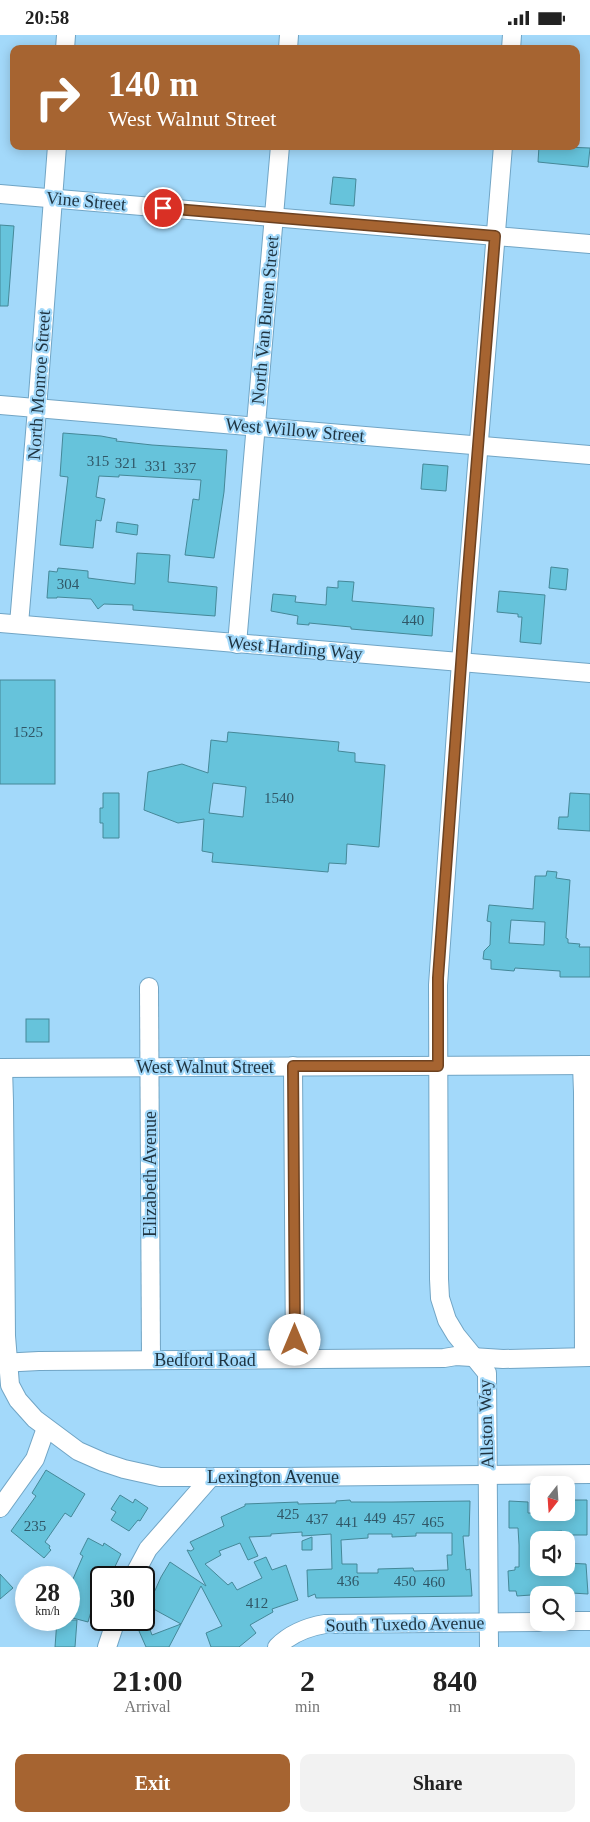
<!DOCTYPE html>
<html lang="en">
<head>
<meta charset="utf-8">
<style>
	body { margin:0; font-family:"Times New Roman",serif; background:#f2f2f2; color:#222; height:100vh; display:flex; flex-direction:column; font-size:19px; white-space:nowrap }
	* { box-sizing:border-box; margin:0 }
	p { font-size:16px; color:#767676 }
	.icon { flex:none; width:28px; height:28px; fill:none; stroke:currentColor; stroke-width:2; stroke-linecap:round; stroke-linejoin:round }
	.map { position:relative; height:1612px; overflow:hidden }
	.side { display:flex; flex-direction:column; background:#fff; flex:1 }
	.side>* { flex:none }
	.banner { position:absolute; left:10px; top:10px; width:570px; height:105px; border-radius:10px; box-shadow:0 2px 12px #0003; background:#a66431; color:#fff; overflow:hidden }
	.needle { width:32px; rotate:197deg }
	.tools { position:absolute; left:530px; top:1441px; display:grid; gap:10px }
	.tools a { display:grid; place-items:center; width:45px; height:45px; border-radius:10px; background:#fff; box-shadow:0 2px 12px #0003; font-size:25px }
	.speed { position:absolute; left:15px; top:1531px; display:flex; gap:10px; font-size:25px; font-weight:700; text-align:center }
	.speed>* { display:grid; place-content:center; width:65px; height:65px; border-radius:50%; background:#fff; box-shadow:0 2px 12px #0003; line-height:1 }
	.speed small { font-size:12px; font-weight:400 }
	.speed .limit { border:2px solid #111; border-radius:8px; background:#fff; color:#111 }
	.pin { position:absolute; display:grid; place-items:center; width:42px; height:42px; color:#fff; margin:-21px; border:2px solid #fff; border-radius:50%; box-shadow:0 1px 5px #0007 }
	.me { position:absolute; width:55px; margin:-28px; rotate:0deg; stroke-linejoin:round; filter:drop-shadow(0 0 4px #0008) }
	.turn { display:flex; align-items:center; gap:18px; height:105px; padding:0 15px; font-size:22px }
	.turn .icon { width:65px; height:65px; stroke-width:2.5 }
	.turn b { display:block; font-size:35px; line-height:42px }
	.eta { display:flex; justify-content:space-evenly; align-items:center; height:85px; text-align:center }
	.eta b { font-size:30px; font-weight:700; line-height:35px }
	.button { display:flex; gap:10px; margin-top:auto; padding:10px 15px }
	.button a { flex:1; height:58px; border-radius:10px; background:#a66431; color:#fff; font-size:20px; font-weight:700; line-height:58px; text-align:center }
	.button a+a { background:#f2f2f2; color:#222 }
	.status { display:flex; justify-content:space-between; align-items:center; height:35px; padding:0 25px; background:#fff; direction:ltr }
	.status svg { height:14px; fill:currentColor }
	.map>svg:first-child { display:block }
	.building { fill:#66c3db; stroke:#458898; fill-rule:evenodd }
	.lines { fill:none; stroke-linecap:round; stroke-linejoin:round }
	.minor-casing { stroke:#71a5c5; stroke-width:20 }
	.minor { stroke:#fff; stroke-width:18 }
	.route-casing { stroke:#6c4120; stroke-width:12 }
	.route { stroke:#a66431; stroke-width:9 }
	.labels { text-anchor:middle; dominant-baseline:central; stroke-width:4.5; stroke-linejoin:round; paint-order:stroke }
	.number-label { font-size:15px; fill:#305767 }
	.street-label { font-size:18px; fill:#1e3340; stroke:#a3d9fa }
</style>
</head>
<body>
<div class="status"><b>20:58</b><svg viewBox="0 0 49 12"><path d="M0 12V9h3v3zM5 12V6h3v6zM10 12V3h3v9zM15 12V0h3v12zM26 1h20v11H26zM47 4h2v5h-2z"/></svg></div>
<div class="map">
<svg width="590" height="1612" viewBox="0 0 590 1612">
	<rect width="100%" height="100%" fill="#a3d9fa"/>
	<g class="building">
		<path d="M539,111L590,113L588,132L538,127Z"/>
		<path d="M333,142L356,144L354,171L330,169Z"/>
		<path d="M0,190L14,191L8,271H0Z"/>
		<path d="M63,398L101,401L117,404L116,406L152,410L227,415L224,457L214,523L185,520L193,464L199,465L201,445L119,440V442L99,441L96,462L105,464L101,486L96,485L93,513L60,510L68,442L60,441Z"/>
		<path d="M423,429L448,431L446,456L421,454Z"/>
		<path d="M117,487L138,490L137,500L116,497Z"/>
		<path d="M137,518L170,520L168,547L217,552L215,581L133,575V570L104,569L98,574L91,564L57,562V563H47L49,536L57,537L58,533L88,536V543L135,549Z"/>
		<path d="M551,532L568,534L566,555L549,553Z"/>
		<path d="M338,546L354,547L352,566L434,573L432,601L351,594V592L309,588V590L297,589L298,581L271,576L273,559L296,561L295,567L326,570L327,552L338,553Z"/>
		<path d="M499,556L545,560L541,609L520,607L522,582H518V579L497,577Z"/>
		<rect x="0" y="645" width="55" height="104"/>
		<path d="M228,697L339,707L338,716L355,718V727L385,730L379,812L347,809L346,829L329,828L328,837L212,827L213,818L202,816L204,784L178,788L144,775L148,737L182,729L208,738L211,705L227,707ZM213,748L246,752L243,782L209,778Z"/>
		<path d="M103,758H119V803H103V788H100V773H103Z"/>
		<path d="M570,758L590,759V796L558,794L559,782H568Z"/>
		<path d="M547,836L557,837L556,843L570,845L566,903L568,904V908L580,909L579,912H590V942H560V936L515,933L514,936L491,934V925L483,924L484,916L490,910L491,887L487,886L489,870L533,874L535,841H546ZM511,885L545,887L544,910L509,908Z"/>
		<rect x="26" y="984" width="23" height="23"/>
		<path d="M46,1435L85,1459L71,1482L65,1478L45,1507L50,1511L49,1513L51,1515L44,1523L11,1496L36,1461L32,1458Z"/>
		<path d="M120,1460L133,1468L135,1464L148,1473L140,1486L138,1485L129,1496L111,1485L116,1477L111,1474Z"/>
		<path d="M350,1465L351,1467H392L470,1466L469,1501H463L466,1535L470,1534L472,1561L316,1563L315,1559L308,1562L307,1535L332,1534L331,1499L302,1501V1497L271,1499V1501L249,1502L258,1521L248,1525L240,1508L219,1516L221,1520L205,1529L228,1550L232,1547L237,1555L262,1543L254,1527L266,1522L272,1535L286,1530L298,1565L272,1574L273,1577L250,1590L256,1598L239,1612H211L206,1598L222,1591L201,1551L181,1589L148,1571L161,1542L170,1527L206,1551L187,1515L191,1516L194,1514L190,1507L224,1491L221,1482L245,1471V1469L298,1467V1469L336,1468V1466ZM416,1498H452V1520H447L448,1535L414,1536L413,1533L378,1534V1538H357V1529H342L341,1505L368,1503V1499H392V1502L416,1501Z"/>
		<path d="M567,1465H587V1500H562V1496L541,1497L539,1505V1532H566V1528L586,1529L588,1559L556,1557V1560H545V1559L517,1561L516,1556H509L508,1536L515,1535V1532H519V1510L518,1493H509V1466L528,1467V1478H567Z"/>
		<path d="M312,1502V1515H302V1506Z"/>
		<path d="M88,1503L103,1511L104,1508L121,1519L110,1542H101V1556L96,1567L94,1566L88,1587L69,1582V1553L83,1521L80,1519Z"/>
		<path d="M0,1539L13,1553L0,1564Z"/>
		<path d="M57,1585H77L75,1612H55Z"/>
		<path d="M181,1589L169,1612H146L139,1596L149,1592L152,1600Z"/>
	</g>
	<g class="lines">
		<defs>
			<g id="minor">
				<path d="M65,14L66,0"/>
				<path d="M288,14L289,0"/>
				<path d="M511,14L512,0"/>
				<path d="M0,159L590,209"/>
				<path d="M0,370L590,420"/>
				<path d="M0,588L590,638"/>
				<path d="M19,589L37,374L57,111"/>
				<path d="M237,609L280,111"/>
				<path d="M149,952L151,1325"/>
				<path d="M582,1030L583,1057L584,1322"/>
				<path d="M293,1031L295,1324"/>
				<path d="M0,1033L590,1030"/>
				<path d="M3,1033L4,1066L6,1301L10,1350L18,1365L35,1384L78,1416L103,1427L124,1434L160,1442H284L590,1439"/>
				<path d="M0,1328L39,1326L444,1323L456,1321L503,1324L590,1322"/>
				<path d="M0,1473L35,1424L46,1393"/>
				<path d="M133,1542L148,1514L211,1442"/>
				<path d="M566,1586H590"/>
				<path d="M107,1612L116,1585"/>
				<path d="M277,1612C290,1599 307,1592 325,1589L539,1587"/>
				<path d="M489,1612L487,1338L456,1300L447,1285L440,1263L439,1244L438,950L461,627L503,111"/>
			</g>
		</defs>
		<use href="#minor" class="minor-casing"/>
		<use href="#minor" class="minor"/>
	</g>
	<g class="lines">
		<defs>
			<path id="route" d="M163,173L495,201L467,548L438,943V1031H293L295,1305"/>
		</defs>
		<use href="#route" class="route-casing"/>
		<use href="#route" class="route"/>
	</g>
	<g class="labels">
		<g class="number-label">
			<text x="98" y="426">315</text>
			<text x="126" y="428">321</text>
			<text x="156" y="431">331</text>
			<text x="185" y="433">337</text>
			<text x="68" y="549">304</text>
			<text x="413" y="585">440</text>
			<text x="28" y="697">1525</text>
			<text x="279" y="763">1540</text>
			<text x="288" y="1479">425</text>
			<text x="375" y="1483">449</text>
			<text x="317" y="1484">437</text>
			<text x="404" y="1484">457</text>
			<text x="347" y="1487">441</text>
			<text x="433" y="1487">465</text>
			<text x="35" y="1491">235</text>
			<text x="348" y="1546">436</text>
			<text x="405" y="1546">450</text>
			<text x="434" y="1547">460</text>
			<text x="257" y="1568">412</text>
		</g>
		<g class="street-label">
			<text transform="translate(86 166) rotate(5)">Vine Street</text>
			<text transform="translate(265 285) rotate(-85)">North Van Buren Street</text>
			<text transform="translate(39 350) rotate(-86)">North Monroe Street</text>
			<text transform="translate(295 395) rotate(5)">West Willow Street</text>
			<text transform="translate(295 613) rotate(5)">West Harding Way</text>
			<text x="205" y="1032">West Walnut Street</text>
			<text transform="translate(150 1139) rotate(-90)">Elizabeth Avenue</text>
			<text x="205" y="1325">Bedford Road</text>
			<text transform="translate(486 1389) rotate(-92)">Allston Way</text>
			<text x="273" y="1442">Lexington Avenue</text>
			<text transform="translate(405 1589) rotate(-1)">South Tuxedo Avenue</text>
		</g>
	</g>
</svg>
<div class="tools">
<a><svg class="needle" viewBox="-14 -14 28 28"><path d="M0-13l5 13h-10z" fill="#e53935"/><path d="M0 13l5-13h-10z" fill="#767676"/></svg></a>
<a><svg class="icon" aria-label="sound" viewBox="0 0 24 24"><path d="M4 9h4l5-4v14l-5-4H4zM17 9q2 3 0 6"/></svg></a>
<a><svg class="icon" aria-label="search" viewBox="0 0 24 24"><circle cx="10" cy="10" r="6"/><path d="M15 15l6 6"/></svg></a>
</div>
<div class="speed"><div>28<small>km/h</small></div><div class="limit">30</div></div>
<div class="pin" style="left:163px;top:173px;background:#d93025"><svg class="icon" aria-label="arrive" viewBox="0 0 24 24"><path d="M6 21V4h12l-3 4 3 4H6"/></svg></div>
<svg class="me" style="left:295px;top:1305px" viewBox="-20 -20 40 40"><circle r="19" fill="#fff"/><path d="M0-13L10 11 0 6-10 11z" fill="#a66431"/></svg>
<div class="banner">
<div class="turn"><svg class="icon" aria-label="right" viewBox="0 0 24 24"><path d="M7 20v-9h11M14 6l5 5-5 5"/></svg><div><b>140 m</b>West Walnut Street</div></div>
</div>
</div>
<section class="side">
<div class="eta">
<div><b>21:00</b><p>Arrival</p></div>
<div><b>2</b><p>min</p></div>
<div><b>840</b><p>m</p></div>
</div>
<div class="button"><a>Exit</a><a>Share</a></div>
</section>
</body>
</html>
